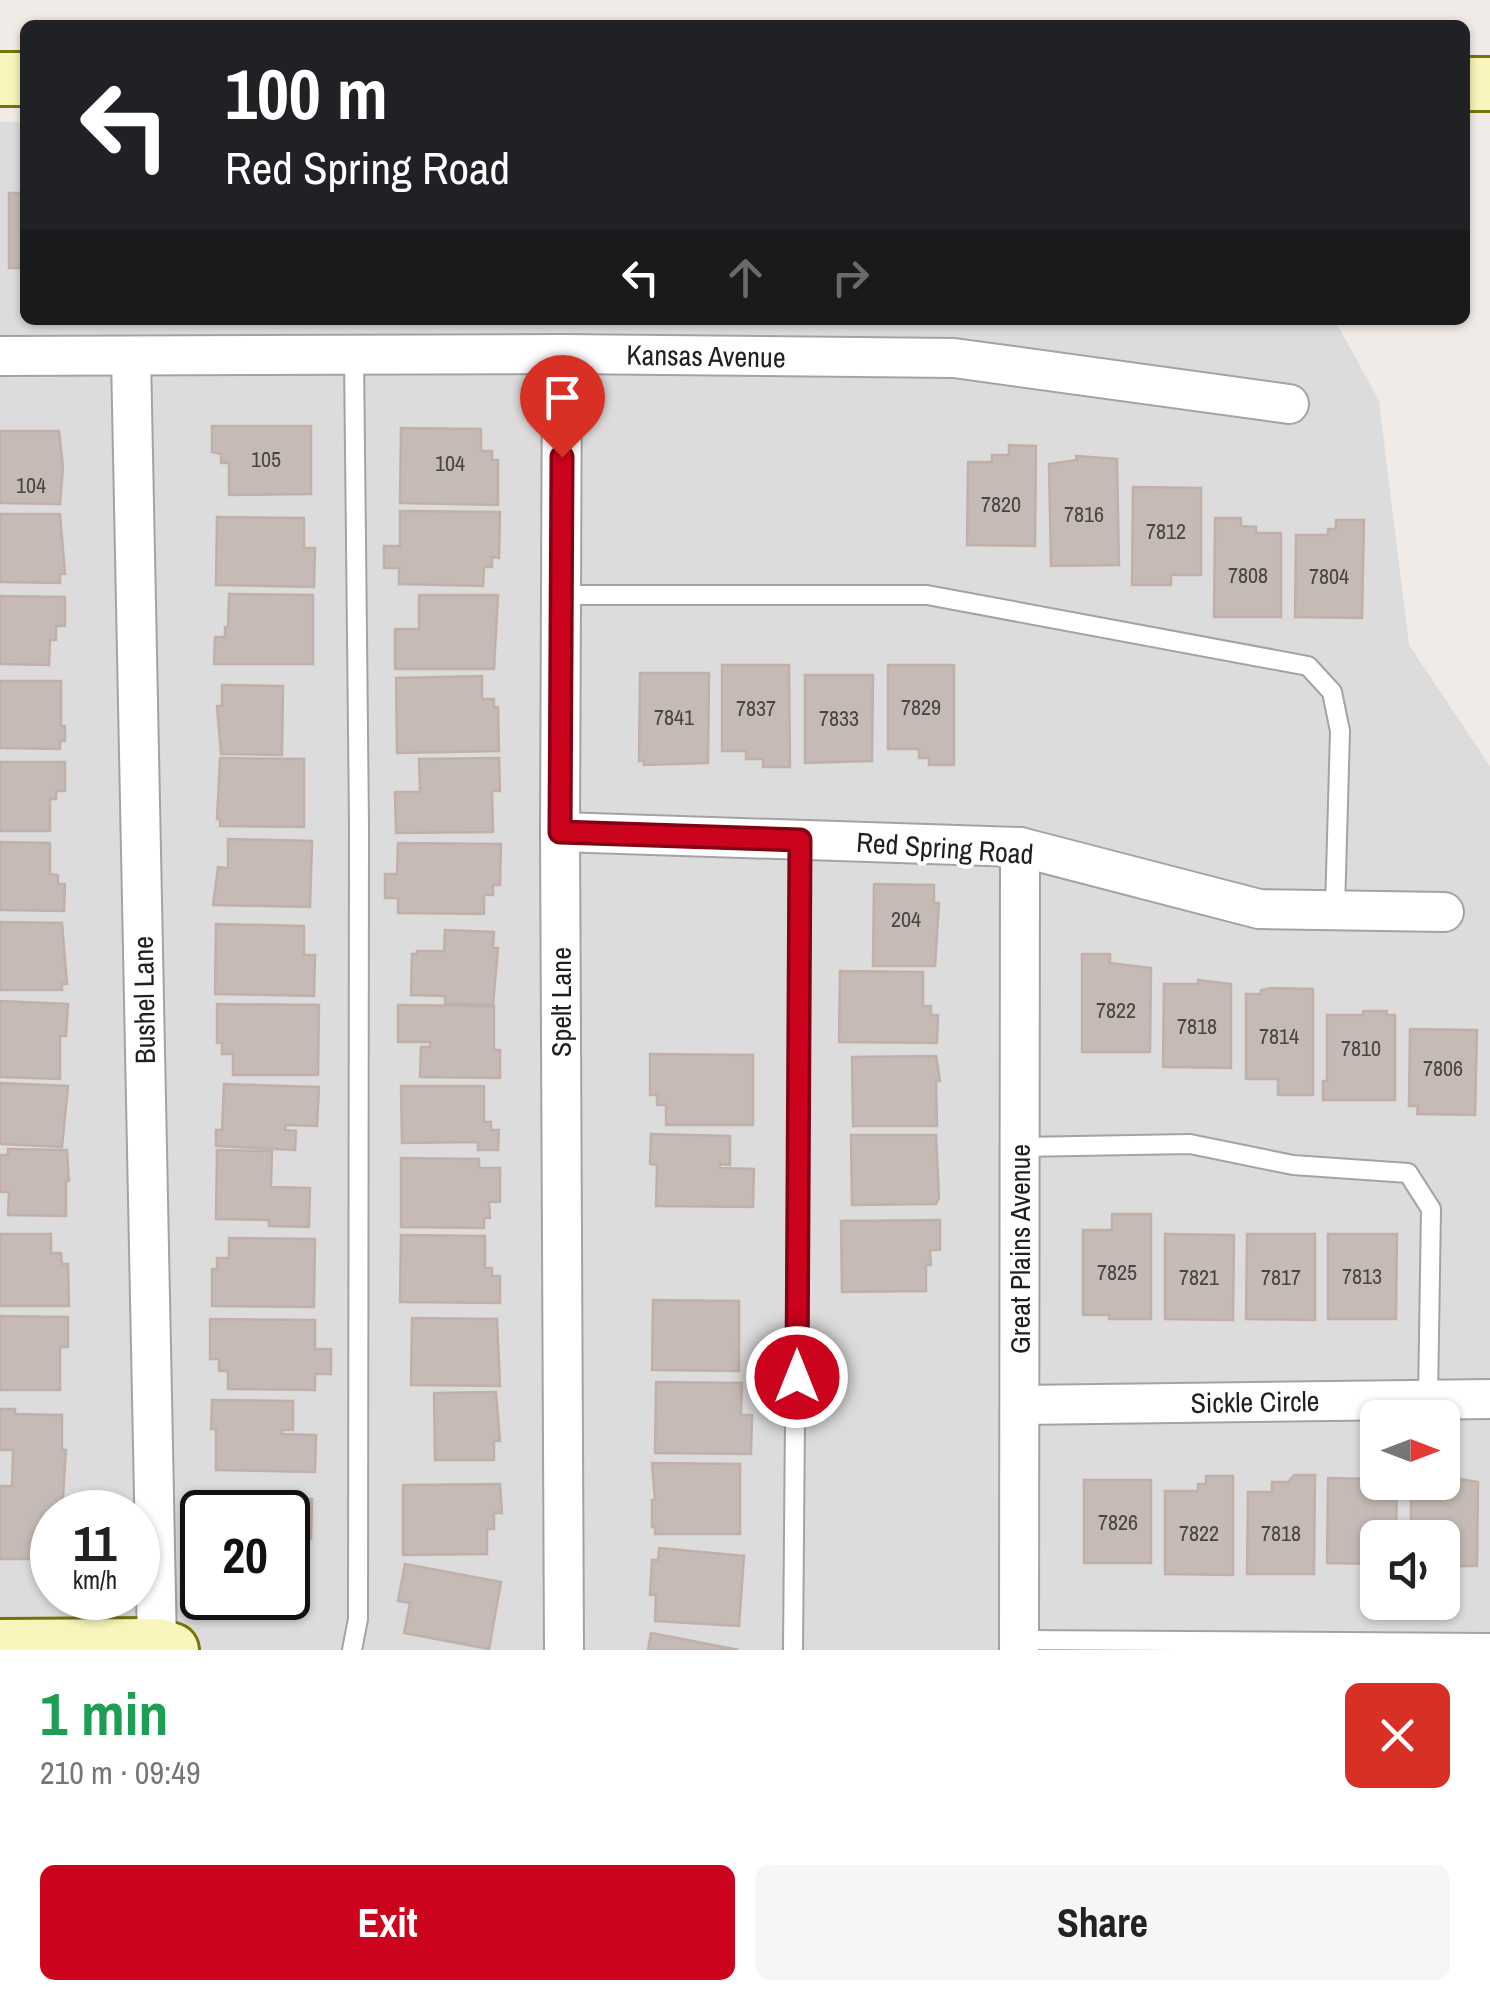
<!DOCTYPE html>
<html lang="en">
<head>
<meta charset="utf-8">
<style>
	body { margin:0; font-family:"Archivo Narrow",sans-serif; background:#f6f6f6; color:#222; height:100vh; display:flex; flex-direction:column; font-size:38px; white-space:nowrap }
	* { box-sizing:border-box; margin:0 }
	p { font-size:32px; color:#767676 }
	.icon { flex:none; width:55px; height:55px; fill:none; stroke:currentColor; stroke-width:2; stroke-linecap:round; stroke-linejoin:round }
	.map { position:relative; height:1650px; overflow:hidden }
	.side { display:flex; flex-direction:column; background:#fff; flex:1 }
	.side>* { flex:none }
	.hud { position:absolute; left:20px; top:20px; width:1450px; height:305px; border-radius:15px; box-shadow:0 2px 8px #0004; background:#202124; color:#fff; overflow:hidden }
	.needle { width:65px; rotate:90deg }
	.buttons { position:absolute; left:1360px; top:1400px; display:grid; gap:20px }
	.buttons a { display:grid; place-items:center; width:100px; height:100px; border-radius:15px; background:#fff; box-shadow:0 2px 8px #0004; font-size:50px }
	.speed { position:absolute; left:30px; top:1490px; display:flex; gap:20px; font-size:50px; font-weight:700; text-align:center }
	.speed>* { display:grid; place-content:center; width:130px; height:130px; border-radius:50%; background:#fff; box-shadow:0 2px 8px #0004; line-height:1 }
	.speed small { font-size:25px; font-weight:400 }
	.speed .limit { border:5px solid #111; border-radius:15px; background:#fff; color:#111 }
	.pin { position:absolute; display:grid; place-items:center; width:85px; height:85px; color:#fff; margin:-102px -42px; border-radius:50% 50% 50% 0; rotate:-45deg; box-shadow:0 0 10px #0007 }
	.pin .icon { rotate:45deg }
	.me { position:absolute; width:110px; margin:-55px; rotate:0deg; stroke-linejoin:round; filter:drop-shadow(0 0 8px #0008) }
	.turn { display:flex; align-items:center; gap:35px; height:210px; padding:0 40px; font-size:45px }
	.turn .icon { width:130px; height:130px; stroke-width:2.5 }
	.turn b { display:block; font-size:70px; line-height:85px }
	.lanes { display:flex; align-items:center; height:95px; padding:0 40px; background:#0003; justify-content:center; gap:50px; direction:ltr }
	.lanes .off { opacity:.35 }
	.round { display:grid; place-items:center; flex:none; width:105px; height:105px; border-radius:15px; background:#f6f6f6 }
	.headline { display:flex; align-items:center; justify-content:space-between; height:170px; padding:0 40px }
	h1 { font-size:60px; font-weight:800; line-height:75px; color:#1e9e55 }
	.action { display:flex; gap:20px; margin-top:auto; padding:20px 40px }
	.action a { flex:1; height:115px; border-radius:15px; background:#cb031d; color:#fff; font-size:40px; font-weight:800; line-height:115px; text-align:center }
	.action a+a { background:#f6f6f6; color:#222 }
	.map>svg:first-child { display:block }
	.residential { fill:#dddcdd; fill-rule:evenodd }
	.building { fill:#c5bab5; stroke:#c1b0a8; stroke-width:2.5 }
	.lines { fill:none; stroke-linecap:round; stroke-linejoin:round }
	.lane-casing { stroke:#a3a3a3; stroke-width:22 }
	.street-casing { stroke:#a3a3a3; stroke-width:42 }
	.secondary-casing { stroke:#767407; stroke-width:58 }
	.lane { stroke:#fff; stroke-width:18 }
	.street { stroke:#fff; stroke-width:38 }
	.secondary { stroke:#f9f4bb; stroke-width:52 }
	.route-casing { stroke:#840213; stroke-width:25 }
	.route { stroke:#cb031d; stroke-width:18 }
	.labels { text-anchor:middle; dominant-baseline:central; stroke-width:8; stroke-linejoin:round; paint-order:stroke }
	.number-label { font-size:22px; fill:#484644 }
	.street-label { font-size:28px; fill:#1f1f1f; stroke:#fff }
</style>
</head>
<body>
<div class="map">
<svg width="1490" height="1650" viewBox="0 0 1490 1650">
	<rect width="100%" height="100%" fill="#f0ebe6"/>
	<path class="residential" d="M0,122H25V320H1335L1379,401L1409,645L1490,766V1650H0ZM1378,1418H1442V1482H1378ZM52,1512H138V1598H52ZM202,1512H288V1598H202ZM1378,1538H1442V1602H1378Z"/>
	<g class="building">
		<rect x="9" y="193" width="16" height="75"/>
		<path d="M212,426H311V494L229,495V463H221V454L212,452Z"/>
		<path d="M401,428L481,429V451H492V460H498V505L400,503Z"/>
		<path d="M0,431H59L63,467L60,504L0,503Z"/>
		<path d="M1009,445L1036,446L1035,546L967,545L968,462H992V455H1009Z"/>
		<path d="M1076,456L1117,459L1119,565L1051,566L1049,464L1077,460Z"/>
		<path d="M1133,487L1201,488V575H1171V585H1132Z"/>
		<path d="M400,511L500,512L499,558L492,557V567H484L483,586L399,584V568H384V546H400Z"/>
		<path d="M0,514H60L65,574H60V583L0,582Z"/>
		<path d="M217,517L304,518V548H315L314,587L216,585Z"/>
		<path d="M1215,518H1241V526L1256,527V533H1281V617H1214Z"/>
		<path d="M1336,520H1364L1362,618L1295,617L1296,535H1328V529H1336Z"/>
		<path d="M229,594L313,595V664H214L215,637H225V627H228Z"/>
		<path d="M419,595H498L494,669H395V629H419Z"/>
		<path d="M0,596L65,597V626H56V640H50L49,665L0,664Z"/>
		<path d="M722,665H789L790,767H763V759H746V751H722Z"/>
		<path d="M888,665H954V765H929V758H919V749H888Z"/>
		<path d="M640,673H709L708,763L644,765V761H639Z"/>
		<path d="M805,675H873L872,761L805,763Z"/>
		<path d="M482,676V699H494V707H498L499,751L397,753L396,678Z"/>
		<path d="M0,681H61V726H65V741H60V749L0,748Z"/>
		<path d="M222,685L283,686L282,755L221,754L217,706H222Z"/>
		<path d="M220,758L304,759V827L220,826V819H217Z"/>
		<path d="M499,758L500,791H492L493,832L396,833L395,792H420L419,759Z"/>
		<path d="M0,762H65V791H56V799H50V831H0Z"/>
		<path d="M228,839L312,841L310,907L213,905L218,867L228,868Z"/>
		<path d="M0,842L50,843V874L58,875V884H65L64,911L0,910Z"/>
		<path d="M398,843L501,844L500,885H493V895H484V914L398,913V898H385V874H397Z"/>
		<path d="M874,884L934,885V903H939L935,966H873Z"/>
		<path d="M0,922L62,923L67,984H62V990H0Z"/>
		<path d="M216,924L304,926V955H315L314,996L215,994Z"/>
		<path d="M445,930L494,932L493,948H498L493,1005L445,1004V996L411,995L412,954H416L417,951H444Z"/>
		<path d="M1082,954H1110V963L1151,968L1150,1052H1082Z"/>
		<path d="M840,971L923,972V1006H931V1015H938L937,1043L839,1042Z"/>
		<path d="M1198,980L1231,984V1068L1163,1067L1164,984H1198Z"/>
		<path d="M1271,988L1313,989V1095H1278V1079H1246V994H1261V990Z"/>
		<path d="M0,1001L68,1004L66,1036H60V1079L0,1077Z"/>
		<path d="M217,1004L319,1005L318,1075H233V1054H222V1043H217Z"/>
		<path d="M398,1005L494,1006V1050H500V1078L420,1077L421,1047H430V1042H398Z"/>
		<path d="M1363,1011H1387V1015H1395V1100H1323V1081H1327V1015H1363Z"/>
		<path d="M1410,1029L1477,1030L1475,1115L1417,1114L1418,1106H1409Z"/>
		<path d="M650,1054L753,1055V1125H666V1105H657V1095H650Z"/>
		<path d="M936,1056L940,1081H936L937,1126H853L852,1057Z"/>
		<path d="M0,1083L68,1086L62,1147L0,1144Z"/>
		<path d="M224,1084L319,1087L317,1126L286,1125L285,1130L296,1131L295,1150L216,1146V1130H222Z"/>
		<path d="M401,1086H484V1122H491V1130H499L498,1150H478V1142L402,1143Z"/>
		<path d="M651,1134L730,1136V1165L720,1164V1168L754,1169L753,1207L656,1206L657,1165L650,1164Z"/>
		<path d="M851,1135H936L939,1198L936,1204L852,1205Z"/>
		<path d="M8,1149L67,1150L69,1181H66V1216L8,1215L9,1192H0V1155H8Z"/>
		<path d="M217,1150L272,1151L271,1187L310,1188L309,1227L269,1226V1220L216,1219Z"/>
		<path d="M401,1158L479,1159V1168H500V1202H489L490,1218H484V1228L401,1227Z"/>
		<path d="M1112,1214H1151V1319H1109V1315H1083V1230H1112Z"/>
		<path d="M940,1220V1250H930L931,1265H926V1291L842,1292L841,1221Z"/>
		<path d="M0,1234H51V1253H61L62,1264H68L69,1306H0Z"/>
		<path d="M1165,1234L1234,1235L1233,1320L1165,1319Z"/>
		<path d="M1247,1234H1315V1320L1246,1319Z"/>
		<path d="M1328,1234H1397L1396,1319H1328Z"/>
		<path d="M401,1235L485,1236V1268H492V1276H500V1303L400,1302Z"/>
		<path d="M229,1238L315,1239L314,1307L212,1306V1269H217V1258H229Z"/>
		<path d="M653,1300L739,1301V1371L652,1370Z"/>
		<path d="M0,1316L68,1317V1347H60V1390H0Z"/>
		<path d="M412,1318L497,1319L500,1386L411,1385Z"/>
		<path d="M210,1319L315,1320V1349H331V1374H315V1390L228,1389V1371H219V1359H210Z"/>
		<path d="M656,1382L742,1383L741,1415H752L751,1454L655,1453Z"/>
		<path d="M496,1392L500,1441H494V1460H435L434,1393Z"/>
		<path d="M212,1400L293,1401V1430H282V1434L316,1435L315,1472L216,1470V1429H211Z"/>
		<path d="M0,1409H15V1414L62,1415V1450H66L62,1512H52V1559H0V1486H12L13,1450H0Z"/>
		<path d="M652,1463L740,1464V1534H655V1527H652V1500H655Z"/>
		<path d="M1294,1475H1315L1314,1574H1247L1248,1492H1272V1482H1288Z"/>
		<path d="M1206,1476H1233V1575L1165,1574V1491H1198V1484H1206Z"/>
		<path d="M1442,1476L1478,1482L1477,1566H1447V1583H1442V1538H1411V1482H1442Z"/>
		<path d="M1328,1478L1378,1479V1482H1397L1396,1538H1378V1564L1327,1563Z"/>
		<rect x="1084" y="1480" width="67" height="83"/>
		<path d="M500,1484L502,1513H494V1529H487V1554L403,1555V1485Z"/>
		<path d="M212,1492H273V1499H312L311,1539H288V1512H213Z"/>
		<path d="M659,1548L744,1556L739,1626L655,1621L656,1595H650L652,1560H658Z"/>
		<path d="M405,1564L501,1582L489,1649L404,1633L410,1603L398,1601Z"/>
		<path d="M651,1633L739,1650H648Z"/>
	</g>
	<g class="lines">
		<defs>
			<g id="lane">
				<path d="M561,595H927L1308,666L1332,692L1340,731L1335,910"/>
				<path d="M1020,1147L1190,1144L1293,1165L1408,1173L1431,1209L1428,1399"/>
				<path d="M1019,1640L1490,1643"/>
				<path d="M352,1650L358,1619L359,824L354,355"/>
				<path d="M793,1650L800,840"/>
			</g>
			<g id="street">
				<path d="M562,354L560,832L564,1650"/>
				<path d="M0,356L562,354L954,358L1289,404"/>
				<path d="M131,356L157,1645"/>
				<path d="M560,832L1020,847L1259,909L1444,912"/>
				<path d="M1020,1405L1490,1399"/>
				<path d="M1019,1650L1020,847"/>
			</g>
			<g id="secondary">
				<path d="M0,79H25"/>
				<path d="M1465,84H1490"/>
				<path d="M0,1646L157,1645L172,1650"/>
			</g>
		</defs>
		<use href="#lane" class="lane-casing"/>
		<use href="#street" class="street-casing"/>
		<use href="#secondary" class="secondary-casing"/>
		<use href="#lane" class="lane"/>
		<use href="#street" class="street"/>
		<use href="#secondary" class="secondary"/>
	</g>
	<g class="lines">
		<defs>
			<path id="route" d="M562,457L560,832L800,840L797,1377"/>
		</defs>
		<use href="#route" class="route-casing"/>
		<use href="#route" class="route"/>
	</g>
	<g class="labels">
		<g class="number-label">
			<text x="266" y="459">105</text>
			<text x="450" y="463">104</text>
			<text x="31" y="485">104</text>
			<text x="1001" y="504">7820</text>
			<text x="1084" y="514">7816</text>
			<text x="1166" y="531">7812</text>
			<text x="1248" y="575">7808</text>
			<text x="1329" y="576">7804</text>
			<text x="921" y="707">7829</text>
			<text x="756" y="708">7837</text>
			<text x="674" y="717">7841</text>
			<text x="839" y="718">7833</text>
			<text x="906" y="919">204</text>
			<text x="1116" y="1010">7822</text>
			<text x="1197" y="1026">7818</text>
			<text x="1279" y="1036">7814</text>
			<text x="1361" y="1048">7810</text>
			<text x="1443" y="1068">7806</text>
			<text x="1117" y="1272">7825</text>
			<text x="1362" y="1276">7813</text>
			<text x="1199" y="1277">7821</text>
			<text x="1281" y="1277">7817</text>
			<text x="1118" y="1522">7826</text>
			<text x="1199" y="1533">7822</text>
			<text x="1281" y="1533">7818</text>
		</g>
		<g class="street-label">
			<text transform="translate(706 356) rotate(1)">Kansas Avenue</text>
			<text transform="translate(945 848) rotate(4)">Red Spring Road</text>
			<text transform="translate(144 1000) rotate(-91)">Bushel Lane</text>
			<text transform="translate(561 1002) rotate(-90)">Spelt Lane</text>
			<text transform="translate(1020 1249) rotate(-90)">Great Plains Avenue</text>
			<text transform="translate(1255 1402) rotate(-1)">Sickle Circle</text>
		</g>
	</g>
</svg>
<div class="buttons">
<a><svg class="needle" viewBox="-14 -14 28 28"><path d="M0-13l5 13h-10z" fill="#e53935"/><path d="M0 13l5-13h-10z" fill="#767676"/></svg></a>
<a><svg class="icon" aria-label="sound" viewBox="0 0 24 24"><path d="M4 9h4l5-4v14l-5-4H4zM17 9q2 3 0 6"/></svg></a>
</div>
<div class="speed"><div>11<small>km/h</small></div><div class="limit">20</div></div>
<div class="pin" style="left:562px;top:457px;background:#d93025"><svg class="icon" aria-label="arrive" viewBox="0 0 24 24"><path d="M6 21V4h12l-3 4 3 4H6"/></svg></div>
<svg class="me" style="left:797px;top:1377px" viewBox="-20 -20 40 40"><circle r="17" fill="#cb031d" stroke="#fff" stroke-width="3"/><path d="M0-11L8 9 0 5-8 9z" fill="#fff"/></svg>
<div class="hud">
<div class="turn"><svg class="icon" aria-label="left" viewBox="0 0 24 24"><path d="M17 20v-9H6M10 6l-5 5 5 5"/></svg><div><b>100 m</b>Red Spring Road</div></div>
<div class="lanes"><svg class="icon" aria-label="left" viewBox="0 0 24 24"><path d="M17 20v-9H6M10 6l-5 5 5 5"/></svg><svg class="icon off" aria-label="ahead" viewBox="0 0 24 24"><path d="M12 20V5M6 11l6-6 6 6"/></svg><svg class="icon off" aria-label="right" viewBox="0 0 24 24"><path d="M7 20v-9h11M14 6l5 5-5 5"/></svg></div>
</div>
</div>
<section class="side">
<div class="headline"><div><h1>1 min</h1><p>210 m · 09:49</p></div><a class="round" style="background:#d93025;color:#fff"><svg class="icon" aria-label="close" viewBox="0 0 24 24"><path d="M6 6l12 12M18 6L6 18"/></svg></a></div>
<div class="action"><a>Exit</a><a>Share</a></div>
</section>
</body>
</html>
